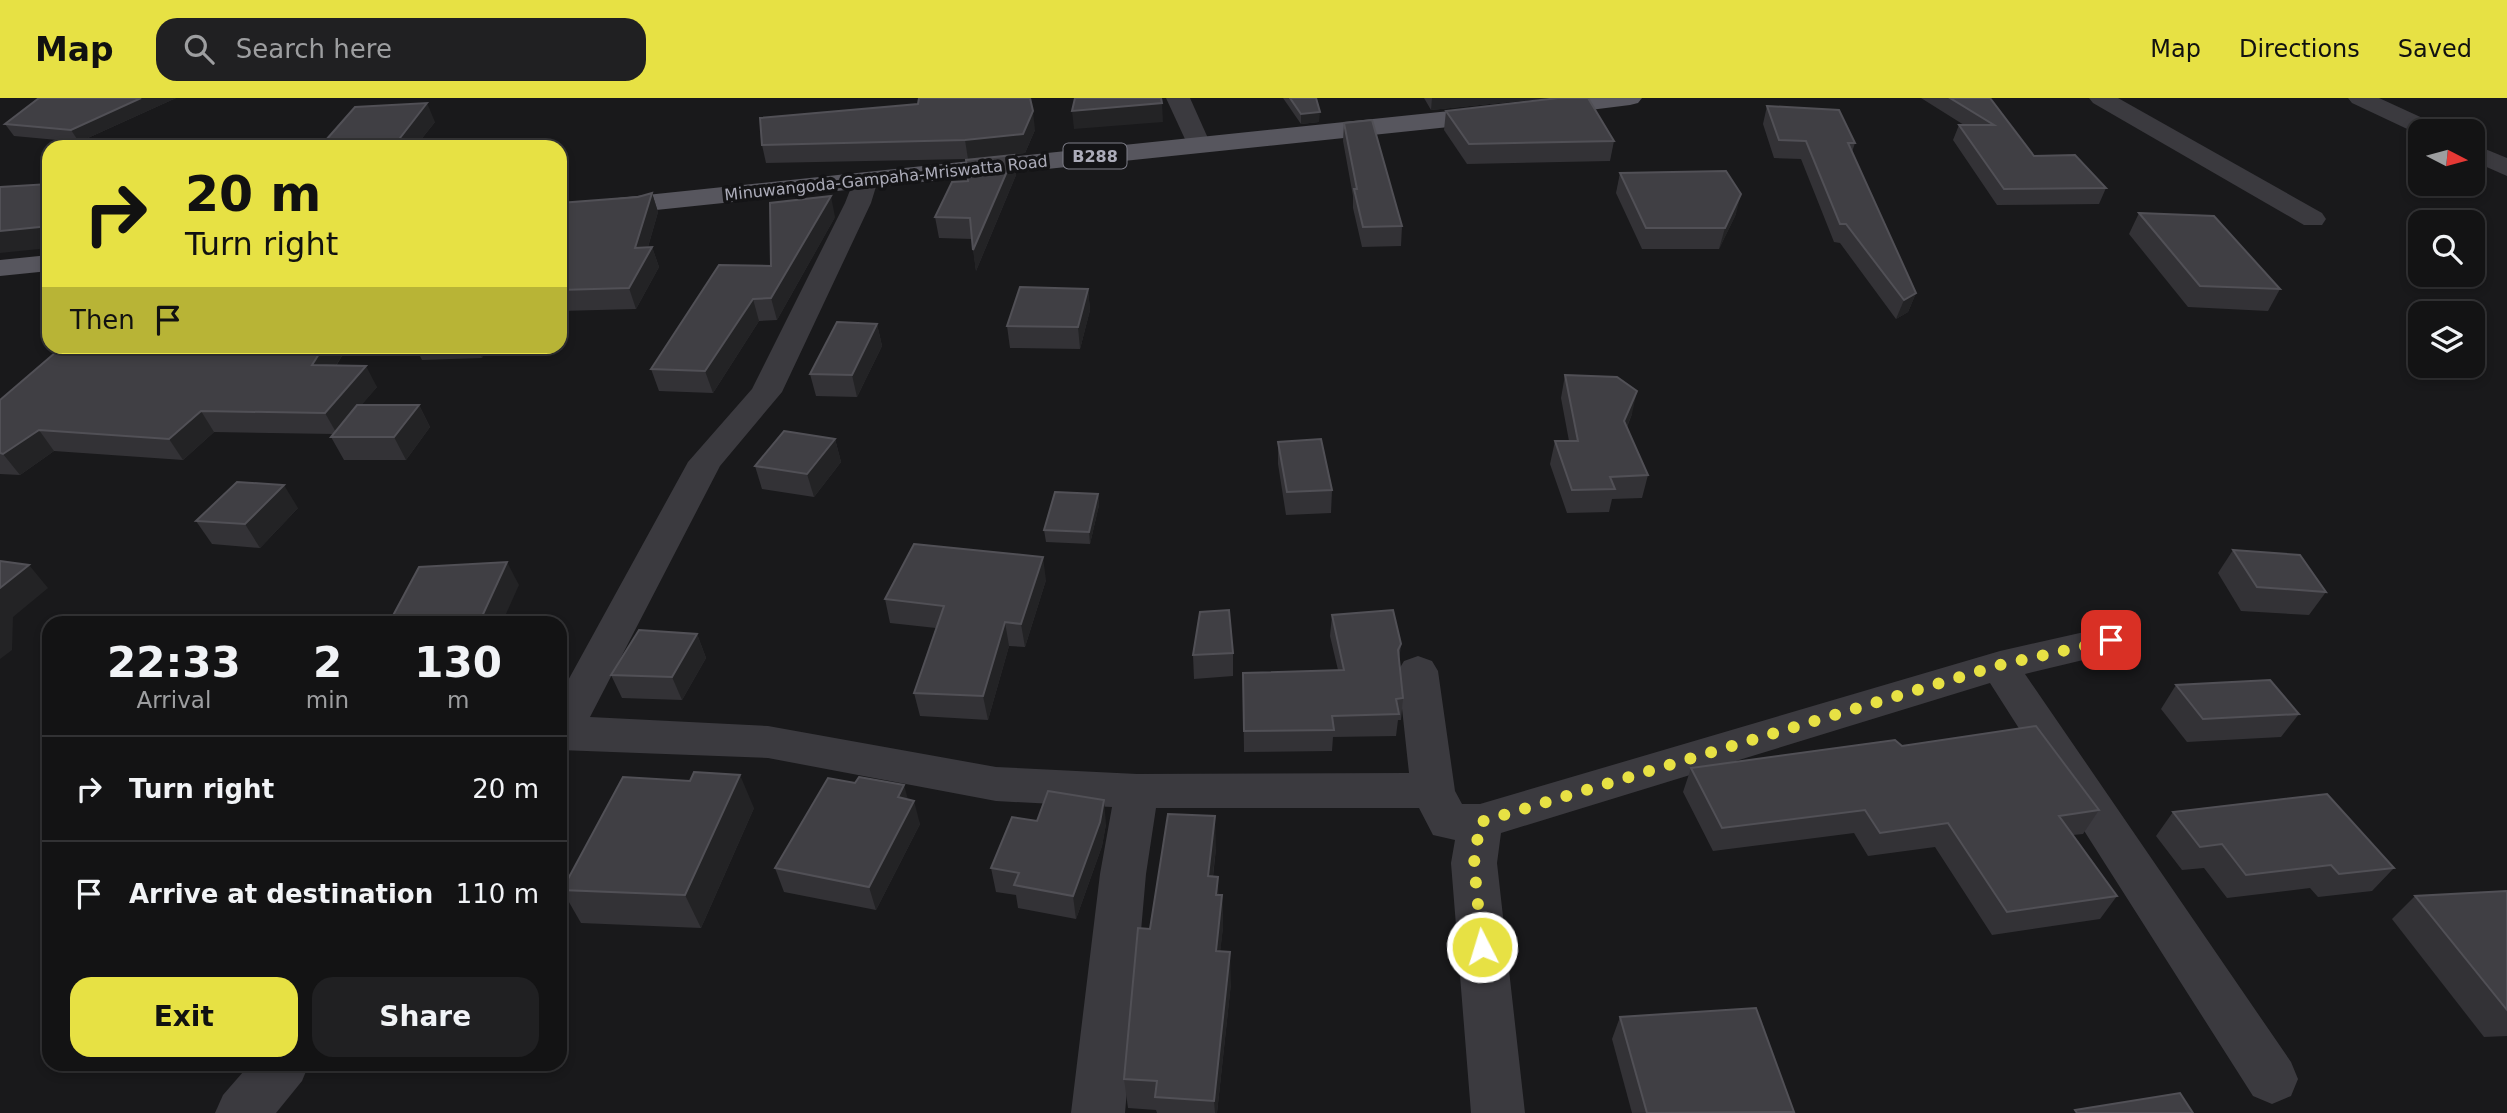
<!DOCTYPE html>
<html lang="en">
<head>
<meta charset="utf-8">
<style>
	body { margin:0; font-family:"DejaVu Sans",sans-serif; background:#202022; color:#f1f3f6; height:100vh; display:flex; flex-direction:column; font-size:26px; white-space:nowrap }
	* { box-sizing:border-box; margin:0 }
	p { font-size:23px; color:#9d9ea0 }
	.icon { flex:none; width:38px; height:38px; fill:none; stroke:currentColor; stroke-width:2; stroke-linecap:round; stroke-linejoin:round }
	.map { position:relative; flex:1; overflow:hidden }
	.sheet { position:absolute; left:42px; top:518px; width:525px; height:455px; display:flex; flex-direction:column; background:#131314; border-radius:21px; box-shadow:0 4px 10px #0003,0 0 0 2px #323234 }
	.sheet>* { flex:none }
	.guide { position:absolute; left:42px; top:42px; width:525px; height:214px; border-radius:21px; box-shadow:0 4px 10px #0003,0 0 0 2px #323234; background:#e7e144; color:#111; overflow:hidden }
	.needle { width:46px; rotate:96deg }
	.fabs { position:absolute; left:2408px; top:21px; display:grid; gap:14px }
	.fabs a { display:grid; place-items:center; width:77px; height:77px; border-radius:14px; background:#131314; box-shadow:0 4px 10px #0003,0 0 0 2px #323234; font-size:35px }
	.pin { position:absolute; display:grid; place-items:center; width:60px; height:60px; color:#fff; margin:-30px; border-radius:14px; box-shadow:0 4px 10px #0006 }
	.me { position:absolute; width:77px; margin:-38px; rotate:355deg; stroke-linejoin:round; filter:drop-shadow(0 0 5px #0008) }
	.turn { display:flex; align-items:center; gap:24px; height:147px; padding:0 28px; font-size:32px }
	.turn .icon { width:91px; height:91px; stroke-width:2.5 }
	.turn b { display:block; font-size:49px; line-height:60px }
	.then { display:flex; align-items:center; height:66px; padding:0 28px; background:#0003; gap:14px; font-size:26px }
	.eta { display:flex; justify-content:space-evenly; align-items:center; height:119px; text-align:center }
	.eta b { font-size:42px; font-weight:800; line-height:49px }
	.button { display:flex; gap:14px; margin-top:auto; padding:14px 28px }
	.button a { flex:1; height:80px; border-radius:21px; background:#e7e144; color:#111; font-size:28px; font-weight:800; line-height:80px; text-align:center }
	.button a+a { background:#202022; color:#f1f3f6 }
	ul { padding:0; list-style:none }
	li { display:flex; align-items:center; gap:21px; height:105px; padding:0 28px; border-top:2px solid #323234 }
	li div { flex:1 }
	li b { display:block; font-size:26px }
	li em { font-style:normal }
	header { display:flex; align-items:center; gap:42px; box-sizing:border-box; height:98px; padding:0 35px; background:#e7e144; color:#111 }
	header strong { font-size:33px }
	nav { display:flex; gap:38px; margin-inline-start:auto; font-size:24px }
	.search { width:490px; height:63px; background:#202022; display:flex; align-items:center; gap:18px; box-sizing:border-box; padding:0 24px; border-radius:21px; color:#9d9ea0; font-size:26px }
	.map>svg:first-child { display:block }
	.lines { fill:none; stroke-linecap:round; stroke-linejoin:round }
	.street { fill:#3b3a3f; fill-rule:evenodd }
	.primary { fill:#57565e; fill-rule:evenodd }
	.wall { fill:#333236 }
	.shaded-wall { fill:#232325 }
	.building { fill:#403f44; stroke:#515056; stroke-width:2 }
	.route { stroke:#e7e144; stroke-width:12; stroke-dasharray:0 21.6 }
	.labels { text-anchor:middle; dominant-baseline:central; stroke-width:7; stroke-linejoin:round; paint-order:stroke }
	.shield { fill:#141416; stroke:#7e7e88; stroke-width:2 }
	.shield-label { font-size:16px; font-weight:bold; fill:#acacb9 }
	.far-street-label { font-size:16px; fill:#acacb9; stroke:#141416 }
</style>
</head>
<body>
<header>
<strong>Map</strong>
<div class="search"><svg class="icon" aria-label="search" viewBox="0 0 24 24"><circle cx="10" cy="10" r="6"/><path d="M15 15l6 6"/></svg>Search here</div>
<nav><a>Map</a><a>Directions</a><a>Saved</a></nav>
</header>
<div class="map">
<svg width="2507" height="1015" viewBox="0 0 2507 1015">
	<rect width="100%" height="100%" fill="#19191b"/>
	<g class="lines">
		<g class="street">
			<path d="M1166,0H1190L1211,47L1208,52H1190Z"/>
			<path d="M2089,0H2118L2322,115L2326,121L2322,127H2304L2093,5Z"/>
			<path d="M2348,0H2379L2440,28L2443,33H2420V37L2352,5Z"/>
			<path d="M2473,46L2507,60V78L2473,63Z"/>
			<path d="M865,74L874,77L878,82L871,105L782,294L720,368L590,619L768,628L996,669L1137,676L1409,675L1398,573L1404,563L1418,558L1432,563L1438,573L1455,693L1462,706H1480L2000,553L2111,528L2125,532L2131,542L2125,552L2025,576L2291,964L2298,981L2291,998L2272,1006L2253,998L1990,585L1501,735L1497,765L1525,1015H1471L1451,765L1455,742L1433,737L1419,710H1156L1146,776L1125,1015H1071L1100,776L1112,709L996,703L768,660L560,652V597L688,364L752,291L845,105L856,77Z"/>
			<path d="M250,966H309L302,983L276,1015H215L223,997Z"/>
		</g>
		<g class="primary">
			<path d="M1574,0H1642L1638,5L1630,7L1487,25L560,122V106Z"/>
			<path d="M49,157V173L0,178V162Z"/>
		</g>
	</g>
	<g class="wall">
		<path d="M39,0H176L79,44L14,38L5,26Z"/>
		<path d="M1283,0H1316L1319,24L1301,26Z"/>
		<path d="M1424,0H1549L1431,12Z"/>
		<path d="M1921,0H1990L2034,58L2106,90L2099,106L1997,107L1953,42L1959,27H1964Z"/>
		<path d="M1767,8L1855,45L1852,54L1916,195L1908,214L1896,221L1840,145L1834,144L1801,61L1774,60L1763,26Z"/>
		<path d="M1446,13L1614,43L1610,63L1467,66L1444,32Z"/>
		<path d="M435,24L415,49H329L326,42Z"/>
		<path d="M1344,25L1402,128L1401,148L1362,149L1353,110V98L1343,43Z"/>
		<path d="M1035,32L1025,55L968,61L766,65L762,47Z"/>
		<path d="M1014,57L1016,77L976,173L972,141L939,140L935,119L968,83Z"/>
		<path d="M1620,75L1736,116L1719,151H1642L1616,95Z"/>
		<path d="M652,95L658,114L648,149H652L659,169L636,211L560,213V105L638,99Z"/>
		<path d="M2139,115L2280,191L2268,213L2188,209L2129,136Z"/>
		<path d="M835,119L777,222L759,223L713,295L659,293L651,271L771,168Z"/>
		<path d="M1088,191L1090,212L1080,251L1010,250L1007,228Z"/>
		<path d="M877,226L882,248L857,299L816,298L810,276Z"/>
		<path d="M348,248L336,268L377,289L361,307H419L430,329L406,362H344L331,339L334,336L214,334L183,362L54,353L20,377L0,376V302Z"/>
		<path d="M415,248H489L482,260L422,262Z"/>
		<path d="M1565,277L1632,316L1627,329L1648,377L1642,400L1612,401L1609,414L1567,415L1550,366L1555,343H1569L1561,300Z"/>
		<path d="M835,341L841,364L814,399L762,391L755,368Z"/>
		<path d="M1278,344L1332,392L1331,415L1286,417L1278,366Z"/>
		<path d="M1098,396L1099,407L1090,446L1046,444L1044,432Z"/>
		<path d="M298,410L260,450L212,446L196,423Z"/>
		<path d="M2233,452L2326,494L2309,517L2241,513L2218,475Z"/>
		<path d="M1046,482L1025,549L1009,548L988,622L920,618L914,595L936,530L890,525L885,501Z"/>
		<path d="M1332,517L1401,546L1399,564L1403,600L1401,622H1398L1396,638L1333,639L1332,653L1244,654L1243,575L1338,572L1330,538Z"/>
		<path d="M697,536L706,560L682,602L622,600L611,577Z"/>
		<path d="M1233,555V578L1194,581L1193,557Z"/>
		<path d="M2176,587L2299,616L2281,639L2187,644L2161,611Z"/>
		<path d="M1902,648L2099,712L2083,736L2073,737L2117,798L2100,821L1992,837L1935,749L1868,758L1854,735L1713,753L1683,694L1691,670Z"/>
		<path d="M908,702L920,726L876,812L784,794L775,770Z"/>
		<path d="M754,710L701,830L581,825L562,792Z"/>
		<path d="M2173,714L2394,770L2372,793L2318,799L2310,790L2227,800L2204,770L2182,772L2156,738Z"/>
		<path d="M1037,723L1106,726L1102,748L1076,821L1018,810L1016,797L996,794L991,770Z"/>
		<path d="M1216,750L1213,779L1219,797H1222L1223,829L1220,853L1231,885L1217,1015H1157L1156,1012L1128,1010L1124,981L1150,831Z"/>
		<path d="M2507,793V938L2484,939L2392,821L2415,798Z"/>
		<path d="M1620,919L1794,1014L1632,1015L1612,941Z"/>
	</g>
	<g class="shaded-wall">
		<path d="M141,0H176L79,44L71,32Z"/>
		<path d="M1432,0H1549L1431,12Z"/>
		<path d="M427,5L435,24L415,49H393Z"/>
		<path d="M1162,5L1163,24L1074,31L1072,13Z"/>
		<path d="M1033,13L1035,32L1025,55L968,61L965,42Z"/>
		<path d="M1320,14L1319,24L1301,26V16Z"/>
		<path d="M1014,57L1016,77L976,173L973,152Z"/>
		<path d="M652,95L658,114L643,166L652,149L659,169L636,211L629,190L635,150Z"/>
		<path d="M1741,96L1736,116L1719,151L1725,130Z"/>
		<path d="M831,98L835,119L777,222L771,200Z"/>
		<path d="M49,128V150L0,155V133Z"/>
		<path d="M1088,191L1090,212L1080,251L1078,229Z"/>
		<path d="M1916,195L1908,214L1896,221L1904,202Z"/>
		<path d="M753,201L759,223L713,295L705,273Z"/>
		<path d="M877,226L882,248L857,299L852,277Z"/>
		<path d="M324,248H348L323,288L312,267Z"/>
		<path d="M477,248H489L482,260Z"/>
		<path d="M366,268L377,289L337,336L325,315Z"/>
		<path d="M1637,293L1632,316L1619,346L1624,323Z"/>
		<path d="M419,307L430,329L406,362L394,339Z"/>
		<path d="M201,313L214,334L183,362L169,341Z"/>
		<path d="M39,332L54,353L20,377L3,356Z"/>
		<path d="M835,341L841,364L814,399L807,376Z"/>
		<path d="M284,387L298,410L260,450L245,426Z"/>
		<path d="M1098,396L1099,407L1090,446L1089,434Z"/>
		<path d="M1043,459L1046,482L1025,549L1021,526Z"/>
		<path d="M507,464L519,487L502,525H479Z"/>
		<path d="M29,467L48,490L13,519L12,552L0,561V490Z"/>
		<path d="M1005,524L1009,548L988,622L983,598Z"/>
		<path d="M697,536L706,560L682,602L672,579Z"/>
		<path d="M740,677L754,710L701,830L685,797Z"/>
		<path d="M904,687L910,709L914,703L920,726L876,812L869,789L898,699Z"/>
		<path d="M1104,702L1106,726L1102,748L1076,821L1073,798Z"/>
		<path d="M1215,718L1216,750L1209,809L1208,778Z"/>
		<path d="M1218,779L1219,811L1216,797Z"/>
		<path d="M1222,797L1223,829L1217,884L1216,853Z"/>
		<path d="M1230,854L1231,885L1217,1015H1215L1214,1003Z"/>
	</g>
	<g class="building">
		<path d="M39,0H141L71,32L5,26Z"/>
		<path d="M919,0H1030L1033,13L1023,36L965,42L762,47L760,20L918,6Z"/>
		<path d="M1075,0H1161L1162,5L1072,13Z"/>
		<path d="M1290,0H1316L1320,14L1301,16Z"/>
		<path d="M1558,0H1588L1614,43L1469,46L1446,13Z"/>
		<path d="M1950,0H1990L2034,58L2075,57L2106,90L2004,91L1959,27H1994Z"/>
		<path d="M427,5L393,49H340L345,41L326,42L355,9Z"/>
		<path d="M1767,8L1839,12L1855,45H1848L1916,195L1904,202L1846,126H1840L1806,43L1779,42Z"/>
		<path d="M1372,22L1402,128L1363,129L1354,91H1357L1344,25Z"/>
		<path d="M1014,57L973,152L970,120L935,119L952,84L968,83L966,62Z"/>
		<path d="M1726,73L1741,96L1725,130H1646L1620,75Z"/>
		<path d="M49,86V128L0,133V89Z"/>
		<path d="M652,95L635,150L652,149L629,190L560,192V105L638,99Z"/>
		<path d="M831,98L771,200L753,201L705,273L651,271L719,167L771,168L770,105Z"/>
		<path d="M2139,115L2214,118L2280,191L2200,188Z"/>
		<path d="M1020,189L1088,191L1078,229L1007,228Z"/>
		<path d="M837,224L877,226L852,277L810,276Z"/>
		<path d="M63,248H324L312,267L366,268L325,315L201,313L169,341L39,332L3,356L0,355V302Z"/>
		<path d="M1565,277L1617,279L1637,293L1624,323L1648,377L1610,379L1615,391L1572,392L1555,343H1578Z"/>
		<path d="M357,307H419L394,339H331Z"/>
		<path d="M784,333L835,341L807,376L755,368Z"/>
		<path d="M1321,341L1332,392L1287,394L1278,344Z"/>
		<path d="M237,384L284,387L245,426L196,423Z"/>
		<path d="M1055,394L1098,396L1089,434L1044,432Z"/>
		<path d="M914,446L1043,459L1021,526L1005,524L983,598L914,595L944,508L885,501Z"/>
		<path d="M2233,452L2300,457L2326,494L2257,489Z"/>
		<path d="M0,463L29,467L0,490Z"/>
		<path d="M507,464L479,525H389L419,469Z"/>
		<path d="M1229,512L1233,555L1193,557L1200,514Z"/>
		<path d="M1393,512L1401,546L1398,552L1403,600L1396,601L1399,616L1332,618L1334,632L1244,633L1243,575L1344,572L1332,517Z"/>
		<path d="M639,532L697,536L672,579L611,577Z"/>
		<path d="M2270,582L2299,616L2203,621L2176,587Z"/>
		<path d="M2036,628L2099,712L2059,718L2117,798L2007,814L1948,725L1880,735L1865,712L1722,730L1691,670L1895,642L1902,648Z"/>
		<path d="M694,674L740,677L685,797L562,792L623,679L690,683Z"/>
		<path d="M859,679L904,687L898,699L914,703L869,789L775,770L828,680L855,685Z"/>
		<path d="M1048,693L1104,702L1100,724L1073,798L1014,787L1019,775L991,770L1012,719L1037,723Z"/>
		<path d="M2327,696L2394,770L2339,776L2331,767L2246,777L2222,746L2200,749L2173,714Z"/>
		<path d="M1168,716L1215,718L1208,778L1218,779L1216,797H1222L1216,853L1230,854L1214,1003L1155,999L1157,983L1124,981L1138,830L1150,831Z"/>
		<path d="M2507,793V912L2415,798Z"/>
		<path d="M1756,910L1794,1014L1647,1015L1620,919Z"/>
		<path d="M2180,995L2193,1015H2077L2075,1012Z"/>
	</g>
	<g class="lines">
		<path class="route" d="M1482,849L1474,765L1480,724L2000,567L2111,542"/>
	</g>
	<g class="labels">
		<rect class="shield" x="1063.5" y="45.5" width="63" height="25" rx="5"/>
		<g class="shield-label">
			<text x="1095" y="58">B288</text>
		</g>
		<g class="far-street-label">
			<text transform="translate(886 80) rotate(-6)">Minuwangoda-Gampaha-Mriswatta Road</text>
		</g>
	</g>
</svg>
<div class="fabs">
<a><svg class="needle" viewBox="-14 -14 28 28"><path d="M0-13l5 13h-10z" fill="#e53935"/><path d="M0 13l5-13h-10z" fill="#9d9ea0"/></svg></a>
<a><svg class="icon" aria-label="search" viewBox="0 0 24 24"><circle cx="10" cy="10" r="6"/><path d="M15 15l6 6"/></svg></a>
<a><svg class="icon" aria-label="layers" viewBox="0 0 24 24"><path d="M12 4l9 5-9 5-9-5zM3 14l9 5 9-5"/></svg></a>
</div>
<div class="pin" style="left:2111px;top:542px;background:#d93025"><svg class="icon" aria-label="arrive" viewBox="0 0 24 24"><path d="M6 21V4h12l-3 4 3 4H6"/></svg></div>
<svg class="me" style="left:1482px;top:849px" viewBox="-20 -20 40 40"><circle r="17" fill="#e7e144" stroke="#fff" stroke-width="3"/><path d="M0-11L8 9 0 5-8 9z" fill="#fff"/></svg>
<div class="guide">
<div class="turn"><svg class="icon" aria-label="right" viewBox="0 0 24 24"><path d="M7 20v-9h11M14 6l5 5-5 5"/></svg><div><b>20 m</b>Turn right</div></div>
<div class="then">Then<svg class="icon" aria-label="arrive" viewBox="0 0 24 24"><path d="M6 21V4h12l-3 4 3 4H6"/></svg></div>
</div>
<section class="sheet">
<div class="eta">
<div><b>22:33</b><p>Arrival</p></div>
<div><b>2</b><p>min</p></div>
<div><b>130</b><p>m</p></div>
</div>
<ul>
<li><svg class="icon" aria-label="right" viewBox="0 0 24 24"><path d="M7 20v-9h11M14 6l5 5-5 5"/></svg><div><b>Turn right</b></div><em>20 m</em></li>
<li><svg class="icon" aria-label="arrive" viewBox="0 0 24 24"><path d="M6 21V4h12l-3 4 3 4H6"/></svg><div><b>Arrive at destination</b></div><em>110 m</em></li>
</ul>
<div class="button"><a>Exit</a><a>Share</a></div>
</section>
</div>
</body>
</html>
